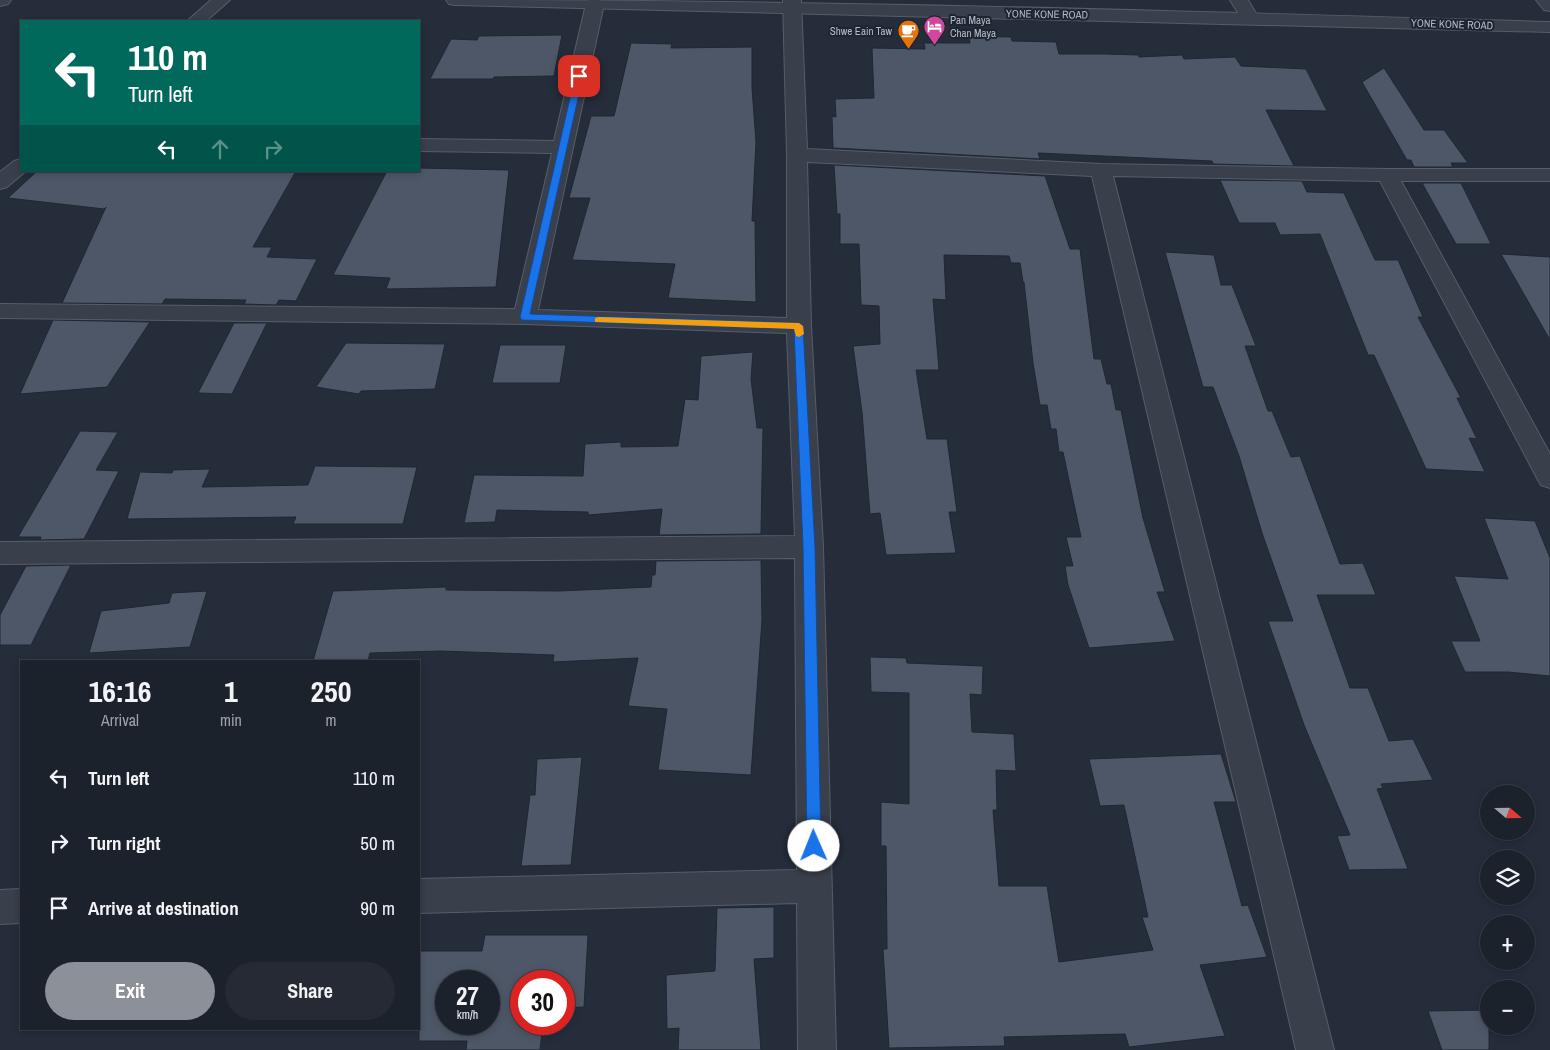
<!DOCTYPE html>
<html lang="en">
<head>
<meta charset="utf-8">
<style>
	body { margin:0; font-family:"Archivo Narrow",sans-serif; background:#252a34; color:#f1f3f6; height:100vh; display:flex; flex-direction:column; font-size:19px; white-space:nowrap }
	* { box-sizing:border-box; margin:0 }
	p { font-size:16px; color:#a0a4a9 }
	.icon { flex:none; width:28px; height:28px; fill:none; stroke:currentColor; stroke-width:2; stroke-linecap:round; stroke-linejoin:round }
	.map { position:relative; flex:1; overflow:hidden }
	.drawer { position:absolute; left:20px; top:660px; width:400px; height:370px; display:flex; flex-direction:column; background:#1c222c; border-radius:0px; box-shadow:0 2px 8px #0003,0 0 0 1px #3a3f48 }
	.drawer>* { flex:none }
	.banner { position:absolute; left:20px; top:20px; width:400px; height:152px; border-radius:0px; box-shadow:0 2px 8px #0003,0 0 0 1px #3a3f48; background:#00695c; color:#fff; overflow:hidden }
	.needle { width:32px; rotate:110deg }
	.tools { position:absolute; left:1480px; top:785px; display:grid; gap:10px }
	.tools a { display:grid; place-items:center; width:55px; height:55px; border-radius:50%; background:#1c222c; box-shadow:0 2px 8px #0003,0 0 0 1px #3a3f48; font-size:25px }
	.speed { position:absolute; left:435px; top:970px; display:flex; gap:10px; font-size:25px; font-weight:700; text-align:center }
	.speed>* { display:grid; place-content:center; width:65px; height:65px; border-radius:50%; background:#1c222c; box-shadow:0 2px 8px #0003,0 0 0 1px #3a3f48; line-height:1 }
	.speed small { font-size:12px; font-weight:400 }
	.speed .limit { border:8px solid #d22; background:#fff; color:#111 }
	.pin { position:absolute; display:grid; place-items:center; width:42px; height:42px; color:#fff; margin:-21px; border-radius:10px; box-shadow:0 2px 8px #0006 }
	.me { position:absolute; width:55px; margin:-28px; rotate:359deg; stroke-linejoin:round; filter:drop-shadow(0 0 4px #0008) }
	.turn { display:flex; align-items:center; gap:18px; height:105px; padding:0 25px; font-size:22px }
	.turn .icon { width:65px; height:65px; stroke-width:2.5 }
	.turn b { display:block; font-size:35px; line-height:42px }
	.lanes { display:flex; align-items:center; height:48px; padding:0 25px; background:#0003; justify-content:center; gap:25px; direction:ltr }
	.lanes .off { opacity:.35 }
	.eta { display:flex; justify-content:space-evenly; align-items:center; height:85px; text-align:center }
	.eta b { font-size:30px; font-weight:700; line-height:35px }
	.primary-button { display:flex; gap:10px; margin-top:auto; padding:10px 25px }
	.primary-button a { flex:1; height:58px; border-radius:30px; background:#8c9099; color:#fff; font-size:20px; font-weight:700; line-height:58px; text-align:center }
	.primary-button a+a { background:#252a34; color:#f1f3f6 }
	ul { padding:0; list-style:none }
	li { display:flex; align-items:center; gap:15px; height:65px; padding:0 25px }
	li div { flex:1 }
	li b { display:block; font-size:19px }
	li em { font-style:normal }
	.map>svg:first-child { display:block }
	.building { fill:#4e5767; stroke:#202632; fill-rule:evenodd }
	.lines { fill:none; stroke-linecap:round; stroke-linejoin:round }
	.minor-casing { stroke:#575d69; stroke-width:2 }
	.tertiary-casing { stroke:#575d69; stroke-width:2 }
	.minor { fill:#393f4b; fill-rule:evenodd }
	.tertiary { fill:#393f4b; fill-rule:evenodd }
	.route { fill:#1a73e8; stroke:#114b97 }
	.slow { fill:#f59e0b }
	.labels { text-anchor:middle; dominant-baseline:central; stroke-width:4; stroke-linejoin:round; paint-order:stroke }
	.far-street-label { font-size:11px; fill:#b4bac7; stroke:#1e2430 }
	.far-poi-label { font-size:11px; fill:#b4bac7; stroke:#1e2430; text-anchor:start }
</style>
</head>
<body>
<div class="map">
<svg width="1550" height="1050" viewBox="0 0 1550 1050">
	<rect width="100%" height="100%" fill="#252d3b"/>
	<g class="building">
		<path d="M562,35L554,76L494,77L493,79H430L451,39L477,40L479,36Z"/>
		<path d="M969,36L1011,37L1012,41L1056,42L1059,54H1106L1138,55L1139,57L1182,55L1184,59L1235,57L1241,66L1306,69L1327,111L1266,110L1294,166L1213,164L1212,161L1038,153L1040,159L833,148L832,116L836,117L835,99L874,98L872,48L925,49L924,43H970Z"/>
		<path d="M631,43L672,44L671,48L752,47V88L756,142L752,221H755L756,302L668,298L675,264L572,260L590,198H569L591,116H614Z"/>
		<path d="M1384,68L1424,130H1444L1468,163H1451L1453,167H1414L1411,160H1407L1362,82Z"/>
		<path d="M834,165L1045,176L1070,249H1080L1094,359H1101L1107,384H1111L1116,410H1121L1143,518L1165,592H1157L1175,641L1089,648L1068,585L1065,566H1073L1066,537H1081L1063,452H1059L1056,429H1051L1047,405H1040L1033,363L1024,282H1023L1020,263H1011L1009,256L944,255L946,300L933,299L939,370H916L927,439H947L957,512H949L956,553L886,555L880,513L870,514L862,412L853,346L880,344L879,306L861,305L859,244H840V214H837Z"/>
		<path d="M419,168L509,170L496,287L386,289L390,278L333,275L387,171H419Z"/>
		<path d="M37,171H296L253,247H272L267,257L317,259L296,301L279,300L276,305L244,304L246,300L165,299L162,304L62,303L106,207L104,209L8,198Z"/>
		<path d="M1220,180L1302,181L1307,192L1344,193L1375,260H1398L1423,317H1418L1461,398H1457L1477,439L1469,438L1485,472L1426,469L1374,355H1368L1320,234L1280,235L1275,223H1239Z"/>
		<path d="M1422,183H1461L1491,244H1456Z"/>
		<path d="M1165,252L1214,255L1221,285H1232L1256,346H1245L1268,411H1272L1291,457L1300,456L1340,564L1363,563L1376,595H1317L1350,688H1368L1389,741L1413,739L1433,780L1381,784L1383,788L1377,789L1408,869L1349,870L1337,836L1350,835L1304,725L1268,621H1293L1262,533L1239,456L1213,387H1203Z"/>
		<path d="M1501,254L1550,257V340Z"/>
		<path d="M53,320L150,322L107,387L20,394Z"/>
		<path d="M234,323H267L232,394L198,393Z"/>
		<path d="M346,343L445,344L435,389L361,391L359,394L316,387Z"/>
		<path d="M500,345H566L560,383H492Z"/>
		<path d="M753,352L751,379L757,428H763L761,534L659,535L662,509L588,515V512L497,510L495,522L464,523L474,475L583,476L585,444L621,442V447L678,446L685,399L698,400L701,356Z"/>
		<path d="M80,431L118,432L96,470L119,471L84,539L40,540L41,537H18Z"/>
		<path d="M315,466L417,467L403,524H293L296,517L127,519L140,472L172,473L173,470L210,469L202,487L308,485Z"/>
		<path d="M1484,518L1535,521L1550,558V676L1508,672H1465L1451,641H1480L1454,576L1508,579Z"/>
		<path d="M761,560L762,620L751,775L658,770L667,709L628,706L638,658L553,662L554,655L441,651L370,653L368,661H313L333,591L446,587V590L559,591L651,587L652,575H655L656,561Z"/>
		<path d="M71,565L31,645H0V615L26,566Z"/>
		<path d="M207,591L190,647L89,653L101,611L169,603L172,593Z"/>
		<path d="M870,657L906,658L907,663L983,666L982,695L970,694L972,732L1014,734L1016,771L996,770L997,810H993L999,886H1047L1059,962L1153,950L1142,917H1148L1124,805L1100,806L1089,759L1221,754L1236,802H1214L1242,906L1248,905L1267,957L1200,965L1225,1036L1129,1047L1125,1034L1004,1037L1005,1046L889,1048L883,949H887L886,846H881V802L909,804V693L871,692Z"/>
		<path d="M582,757L571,865L521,866L530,795H535L537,759Z"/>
		<path d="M774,907V958L754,959L761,1050H678L679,1028L667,1029L666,975L715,971L717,908Z"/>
		<path d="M485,935H588L584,1007L564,1008V981H521V1024H543L540,1050H466L467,1041H419V951H482ZM446,981H489V1024H446Z"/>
		<path d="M1489,1010V1050H1442L1428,1011Z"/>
	</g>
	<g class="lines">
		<defs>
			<g id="minor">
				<path d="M0,0H11L8,4L0,6Z"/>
				<path d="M211,0H230L206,21H187Z"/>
				<path d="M589,0H600L604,4L538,310L787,318V155L783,0H801L807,149L1101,164L1387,169H1550V181H1401L1550,454V488L1541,485L1537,478L1380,181L1113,176L1334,1050H1296L1092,176L807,162L811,326L823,547L836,1050H798L797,903L419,913V879L797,870L795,558L0,564V542L795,536L787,333L525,324L0,318V304L515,309L552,153L419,151V139L554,141L586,4Z"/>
				<path d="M1230,0H1248L1258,17L1255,21L1249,22L1243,21Z"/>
				<path d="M1536,0H1550V11L1544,10Z"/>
				<path d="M21,159V171H26L7,187L0,189V172L14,161Z"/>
				<path d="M21,889V923L0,924V890Z"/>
			</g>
			<path id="tertiary" d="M446,0C814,0 1182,11 1550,22V32L455,5L449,4Z"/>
		</defs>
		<use href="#minor" class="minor-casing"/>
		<use href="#tertiary" class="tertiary-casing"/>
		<use href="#minor" class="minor"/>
		<use href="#tertiary" class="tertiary"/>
	</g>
	<path class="route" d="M579,73L583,76L530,314L799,323L803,326L815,547L821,846L819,851L814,853L809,851L807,846L803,547L794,329L522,320L520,317L575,76Z"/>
	<path class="slow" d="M599,317L799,323L803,326L804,334L799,337L796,336L794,329L595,322V318Z"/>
	<defs>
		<symbol id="hotel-pin" viewBox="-11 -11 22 30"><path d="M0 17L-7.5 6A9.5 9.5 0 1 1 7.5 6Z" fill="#d1479c" stroke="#1e2430"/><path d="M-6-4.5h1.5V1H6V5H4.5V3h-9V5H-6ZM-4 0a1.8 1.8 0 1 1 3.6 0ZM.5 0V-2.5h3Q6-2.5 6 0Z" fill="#fff"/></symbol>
		<symbol id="cafe-pin" viewBox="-11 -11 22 30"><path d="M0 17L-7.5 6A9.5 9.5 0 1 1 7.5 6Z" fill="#e8710a" stroke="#1e2430"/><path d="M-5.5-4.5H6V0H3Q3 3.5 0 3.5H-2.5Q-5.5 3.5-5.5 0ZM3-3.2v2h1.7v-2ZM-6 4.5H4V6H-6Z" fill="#fff"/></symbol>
	</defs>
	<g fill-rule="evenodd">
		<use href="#hotel-pin" x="922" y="14" width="25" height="34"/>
		<use href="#cafe-pin" x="896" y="18" width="25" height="34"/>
	</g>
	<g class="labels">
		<g class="far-street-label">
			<text transform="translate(1047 14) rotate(1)">YONE KONE ROAD</text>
			<text transform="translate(1452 24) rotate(2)">YONE KONE ROAD</text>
		</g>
		<g class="far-poi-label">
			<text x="950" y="20">Pan Maya<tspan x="950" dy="13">Chan Maya</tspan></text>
			<text x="892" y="31" text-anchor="end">Shwe Eain Taw</text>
		</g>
	</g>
</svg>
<div class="tools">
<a><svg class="needle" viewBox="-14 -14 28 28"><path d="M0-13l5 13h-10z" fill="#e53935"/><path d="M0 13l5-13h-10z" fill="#a0a4a9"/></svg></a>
<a><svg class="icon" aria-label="layers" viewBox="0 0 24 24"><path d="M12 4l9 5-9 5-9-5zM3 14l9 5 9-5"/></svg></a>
<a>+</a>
<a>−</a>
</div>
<div class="speed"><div>27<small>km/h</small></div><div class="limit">30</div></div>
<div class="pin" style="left:579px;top:76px;background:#d93025"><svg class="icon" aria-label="arrive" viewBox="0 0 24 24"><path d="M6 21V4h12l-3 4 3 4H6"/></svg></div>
<svg class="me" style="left:814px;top:846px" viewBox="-20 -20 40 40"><circle r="19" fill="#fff"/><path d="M0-13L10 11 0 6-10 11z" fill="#1a73e8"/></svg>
<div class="banner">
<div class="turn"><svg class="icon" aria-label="left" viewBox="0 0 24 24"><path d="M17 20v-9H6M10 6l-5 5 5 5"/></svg><div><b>110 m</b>Turn left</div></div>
<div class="lanes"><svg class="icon" aria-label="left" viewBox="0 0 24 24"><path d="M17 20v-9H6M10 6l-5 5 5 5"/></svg><svg class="icon off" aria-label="ahead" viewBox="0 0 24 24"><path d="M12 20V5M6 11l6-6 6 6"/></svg><svg class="icon off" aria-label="right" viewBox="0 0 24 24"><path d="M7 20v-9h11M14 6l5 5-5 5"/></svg></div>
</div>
<section class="drawer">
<div class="eta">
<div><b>16:16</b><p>Arrival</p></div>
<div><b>1</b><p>min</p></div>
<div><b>250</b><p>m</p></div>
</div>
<ul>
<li><svg class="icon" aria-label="left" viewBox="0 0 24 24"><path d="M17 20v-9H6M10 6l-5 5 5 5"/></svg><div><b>Turn left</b></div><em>110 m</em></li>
<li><svg class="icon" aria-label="right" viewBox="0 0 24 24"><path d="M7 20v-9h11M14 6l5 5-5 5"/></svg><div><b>Turn right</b></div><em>50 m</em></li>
<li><svg class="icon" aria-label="arrive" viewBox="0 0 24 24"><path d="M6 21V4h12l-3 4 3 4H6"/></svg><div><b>Arrive at destination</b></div><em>90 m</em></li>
</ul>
<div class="primary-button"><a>Exit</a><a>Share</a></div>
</section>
</div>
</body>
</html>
